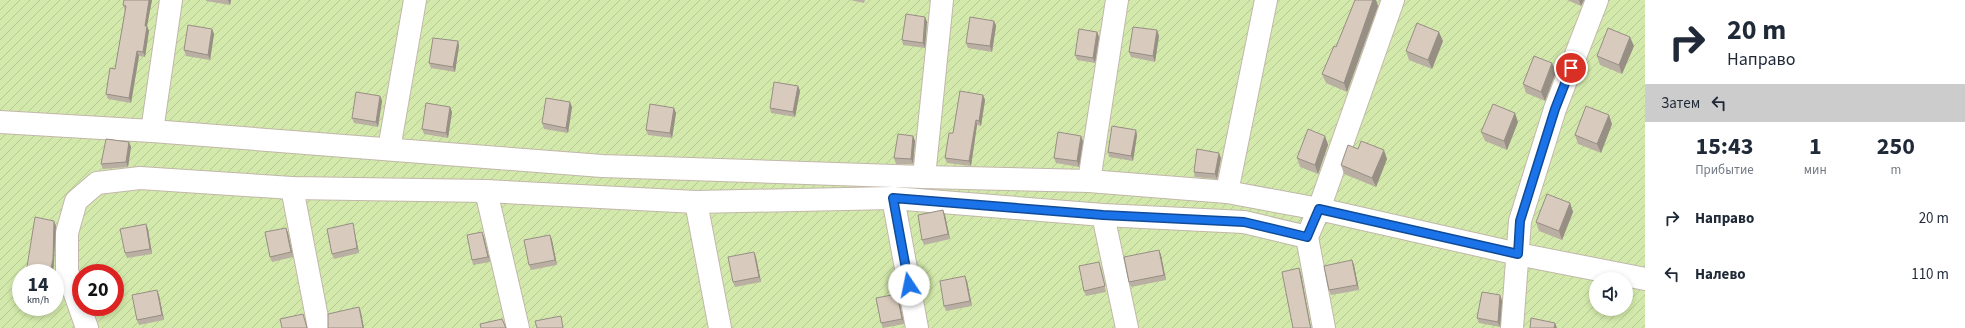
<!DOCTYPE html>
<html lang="ru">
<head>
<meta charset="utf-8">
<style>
	body { margin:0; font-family:"Source Sans 3",sans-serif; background:#f2f2f3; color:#1f2937; height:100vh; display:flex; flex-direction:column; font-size:15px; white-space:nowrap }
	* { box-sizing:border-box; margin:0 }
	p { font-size:13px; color:#747a83 }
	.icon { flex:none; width:22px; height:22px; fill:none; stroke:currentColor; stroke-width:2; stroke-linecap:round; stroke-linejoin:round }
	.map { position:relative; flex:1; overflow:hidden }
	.side { display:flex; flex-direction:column; background:#fff; width:320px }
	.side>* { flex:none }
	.hud { background:#fff; color:#1f2937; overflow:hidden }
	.controls { position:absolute; left:1589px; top:272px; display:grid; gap:8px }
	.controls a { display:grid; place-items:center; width:44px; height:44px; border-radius:50%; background:#fff; box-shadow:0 2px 6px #0003; font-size:20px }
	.speed { position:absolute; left:12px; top:264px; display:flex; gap:8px; font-size:20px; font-weight:700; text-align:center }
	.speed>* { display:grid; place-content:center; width:52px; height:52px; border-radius:50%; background:#fff; box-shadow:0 2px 6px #0003; line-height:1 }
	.speed small { font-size:10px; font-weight:400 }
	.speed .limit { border:6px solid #d22; background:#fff; color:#111 }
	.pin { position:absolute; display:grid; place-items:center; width:34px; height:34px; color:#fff; margin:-17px; border:2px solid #fff; border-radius:50%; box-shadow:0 1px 4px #0007 }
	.me { position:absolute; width:44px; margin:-22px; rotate:349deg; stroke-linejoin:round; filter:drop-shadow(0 0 3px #0008) }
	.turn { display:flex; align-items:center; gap:14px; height:84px; padding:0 16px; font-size:18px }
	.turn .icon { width:52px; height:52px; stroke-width:2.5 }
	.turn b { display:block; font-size:28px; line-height:34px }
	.then { display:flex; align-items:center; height:38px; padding:0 16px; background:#0003; gap:8px; font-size:15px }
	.eta { display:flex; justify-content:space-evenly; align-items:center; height:68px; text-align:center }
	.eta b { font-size:24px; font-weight:700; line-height:28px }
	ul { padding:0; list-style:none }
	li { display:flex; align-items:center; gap:12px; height:56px; padding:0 16px }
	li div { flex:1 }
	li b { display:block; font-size:15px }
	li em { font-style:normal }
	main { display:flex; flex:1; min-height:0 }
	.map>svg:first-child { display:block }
	.garden { fill:url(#garden-furrows); fill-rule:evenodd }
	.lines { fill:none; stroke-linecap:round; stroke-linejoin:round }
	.minor-casing { stroke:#c2b7aa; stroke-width:24 }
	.minor { stroke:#fff; stroke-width:22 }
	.wall { fill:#baafa3 }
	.shaded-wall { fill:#978e84 }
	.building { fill:#d8cbbd; stroke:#978e84 }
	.route-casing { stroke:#114b97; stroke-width:10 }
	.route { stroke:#1a73e8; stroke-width:7 }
</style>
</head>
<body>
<main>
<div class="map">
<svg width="1645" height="328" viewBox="0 0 1645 328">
	<defs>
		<pattern id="garden-furrows" width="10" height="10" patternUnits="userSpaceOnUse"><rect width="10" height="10" fill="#d3e9ab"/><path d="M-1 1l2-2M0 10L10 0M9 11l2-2" fill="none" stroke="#b6c994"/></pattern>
	</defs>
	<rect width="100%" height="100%" fill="#f3ede5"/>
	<path class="garden" d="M0,0H1645V328H0ZM21,273H55V307H21ZM81,273H115V307H81ZM1596,279H1626V309H1596Z"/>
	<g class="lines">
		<defs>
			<g id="minor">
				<path d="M0,122L152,131L602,166L924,177L1089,181L1227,192L1319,209L1518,254L1645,279"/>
				<path d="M152,131L171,0"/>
				<path d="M389,149L415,0"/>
				<path d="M924,177L942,0"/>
				<path d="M1089,181L1117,0"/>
				<path d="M292,188L319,328"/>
				<path d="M486,191L518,328"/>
				<path d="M1227,192L1266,0"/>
				<path d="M893,198L917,328"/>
				<path d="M696,202L720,328"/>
				<path d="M1103,215L1127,328"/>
				<path d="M87,328L67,271V233L76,201L97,183L140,178L292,188L486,191L696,202L893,198L1103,215L1244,222L1307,237"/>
				<path d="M1324,328L1307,237L1319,209L1393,0"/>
				<path d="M1512,328L1520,221L1555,109L1597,0"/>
			</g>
		</defs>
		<use href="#minor" class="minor-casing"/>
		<use href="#minor" class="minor"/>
	</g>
	<g class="wall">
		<path d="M124,0H152L147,26L149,31L145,57L139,56L131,103L108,99L106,94L115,69L125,11L123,5Z"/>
		<path d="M206,0H231L230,5L206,1Z"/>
		<path d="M850,0H865L864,3Z"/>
		<path d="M1355,0H1376L1378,6L1347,92L1326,83L1322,74L1336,47Z"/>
		<path d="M1567,0H1584L1581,6Z"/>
		<path d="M925,17L927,22L925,48L903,45L902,40Z"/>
		<path d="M994,21L996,26L992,52L968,48L966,43Z"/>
		<path d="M212,29L214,34L210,60L186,56L184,50Z"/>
		<path d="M1157,30L1159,36L1155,62L1131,57L1129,52Z"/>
		<path d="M1097,32L1099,37L1095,63L1077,60L1075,55Z"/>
		<path d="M458,41L459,46L455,72L431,68L429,63Z"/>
		<path d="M1443,41L1432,69L1409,60L1406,51Z"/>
		<path d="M1634,46L1622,74L1600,65L1597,56Z"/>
		<path d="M1552,63L1556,72L1545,101L1526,93L1523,84Z"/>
		<path d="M798,86L800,91L795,117L771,113L770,108Z"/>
		<path d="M983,95L985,100L981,126L977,125L971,166L947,163L945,158L953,133Z"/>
		<path d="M380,96L382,101L378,127L354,123L352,118Z"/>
		<path d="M450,107L452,112L448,138L424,134L422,129Z"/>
		<path d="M572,107L568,133L544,129L542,123Z"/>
		<path d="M676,113L672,138L648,135L646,130Z"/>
		<path d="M1518,122L1507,150L1485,141L1481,132Z"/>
		<path d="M1612,124L1601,153L1578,144L1575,135Z"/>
		<path d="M1137,135L1133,161L1109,157L1108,152Z"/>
		<path d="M913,136L915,141L913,164H896L894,158Z"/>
		<path d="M1325,136L1328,145L1318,174L1300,167L1297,158Z"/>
		<path d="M1083,141L1079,167L1056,163L1054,158Z"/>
		<path d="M129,142L131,147L128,167L103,169L101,164Z"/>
		<path d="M1221,158L1217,179L1195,177L1194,172Z"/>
		<path d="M1387,159L1376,187L1344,174L1341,165Z"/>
		<path d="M1570,203L1573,212L1562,240L1539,231L1536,222Z"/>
		<path d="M945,215L950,239L924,245L922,240Z"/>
		<path d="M286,228L288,233L293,257L272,262L270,257Z"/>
		<path d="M148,229L152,254L127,258L125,253Z"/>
		<path d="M354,229L359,253L334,259L332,254Z"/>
		<path d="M550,235L552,240L557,265L531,270L529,265Z"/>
		<path d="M484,237L490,262L473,265L472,260Z"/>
		<path d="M1159,250L1161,255L1166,280L1131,287L1129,282Z"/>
		<path d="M756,257L761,282L735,287L733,282Z"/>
		<path d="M1352,260L1354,265L1359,290L1331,295L1329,290Z"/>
		<path d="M1101,267L1106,292L1086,296L1084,291Z"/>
		<path d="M967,281L972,306L946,311L944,306Z"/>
		<path d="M159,295L164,320L139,325L137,320Z"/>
		<path d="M1500,295L1502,301L1500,327L1479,323L1477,318Z"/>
		<path d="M899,299L904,324L883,328L881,323Z"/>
	</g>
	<g class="shaded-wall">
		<path d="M149,0H152L147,26L149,31L145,57L143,52L145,26Z"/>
		<path d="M228,0H231L230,5Z"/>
		<path d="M1373,0H1376L1378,6L1347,92L1344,83Z"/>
		<path d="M1579,0H1584L1581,6Z"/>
		<path d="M925,17L927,22L925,48L923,43Z"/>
		<path d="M994,21L996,26L992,52L990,46Z"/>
		<path d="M212,29L214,34L210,60L208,55Z"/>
		<path d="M1157,30L1159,36L1155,62L1153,56Z"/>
		<path d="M1097,32L1099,37L1095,63L1093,58Z"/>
		<path d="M1439,32L1443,41L1432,69L1428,60Z"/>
		<path d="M1630,37L1634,46L1622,74L1619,65Z"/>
		<path d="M458,41L459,46L455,72L453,67Z"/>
		<path d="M137,51L139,56L131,103L129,98Z"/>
		<path d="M1552,63L1556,72L1545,101L1541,92Z"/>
		<path d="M798,86L800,91L795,117L793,112Z"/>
		<path d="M983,95L985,100L981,126L979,121Z"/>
		<path d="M380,96L382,101L378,127L376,122Z"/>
		<path d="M570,102L572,107L568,133L566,128Z"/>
		<path d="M450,107L452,112L448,138L446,133Z"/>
		<path d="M674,108L676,113L672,138L670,133Z"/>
		<path d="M1515,113L1518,122L1507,150L1504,141Z"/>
		<path d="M1609,115L1612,124L1601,153L1597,144Z"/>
		<path d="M976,120L977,125L971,166L969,161Z"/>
		<path d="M1136,130L1137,135L1133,161L1131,156Z"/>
		<path d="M913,136L915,141L913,164L911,159Z"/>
		<path d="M1081,136L1083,141L1079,167L1077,161Z"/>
		<path d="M1325,136L1328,145L1318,174L1315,165Z"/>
		<path d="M129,142L131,147L128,167L126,162Z"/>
		<path d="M1384,150L1387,159L1376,187L1372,178Z"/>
		<path d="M1219,153L1221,158L1217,179L1215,174Z"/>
		<path d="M1570,203L1573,212L1562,240L1559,231Z"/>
		<path d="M943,210L945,215L950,239L948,234Z"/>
		<path d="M54,221L56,226L54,264L53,273H50Z"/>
		<path d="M353,223L354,229L359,253L357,248Z"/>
		<path d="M146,224L148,229L152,254L150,249Z"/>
		<path d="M286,228L288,233L293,257L291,252Z"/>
		<path d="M482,232L484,237L490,262L488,257Z"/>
		<path d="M550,235L552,240L557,265L555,260Z"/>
		<path d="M1159,250L1161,255L1166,280L1164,275Z"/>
		<path d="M754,252L756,257L761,282L759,277Z"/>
		<path d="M1352,260L1354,265L1359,290L1357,285Z"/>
		<path d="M1299,268L1301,273L1311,328L1310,325Z"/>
		<path d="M965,276L967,281L972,306L970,301Z"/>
		<path d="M157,290L159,295L164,320L162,315Z"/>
		<path d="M897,294L899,299L904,324L902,319Z"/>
		<path d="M1500,295L1502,301L1500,327L1498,322Z"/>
		<path d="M359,307L361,312L364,328H363Z"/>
		<path d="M1555,323L1557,328H1554Z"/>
	</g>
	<g class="building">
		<path d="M124,0H149L145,26H147L143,52L137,51L129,98L106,94L110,68L115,69L126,6L123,5Z"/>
		<path d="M1355,0H1373L1344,83L1322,74L1334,46L1336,47Z"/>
		<path d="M906,14L925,17L923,43L902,40Z"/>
		<path d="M970,17L994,21L990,46L966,43Z"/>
		<path d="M1417,23L1439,32L1428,60L1406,51Z"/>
		<path d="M188,25L212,29L208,55L184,50Z"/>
		<path d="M1133,27L1157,30L1153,56L1129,52Z"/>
		<path d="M1608,28L1630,37L1619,65L1597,56Z"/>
		<path d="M1079,29L1097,32L1093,58L1075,55Z"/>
		<path d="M433,38L458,41L453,67L429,63Z"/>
		<path d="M1534,56L1552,63L1541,92L1523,84Z"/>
		<path d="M774,82L798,86L793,112L770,108Z"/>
		<path d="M960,91L983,95L979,121L976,120L969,161L945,158L949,133H953Z"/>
		<path d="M356,92L380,96L376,122L352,118Z"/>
		<path d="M546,98L570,102L566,128L542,123Z"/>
		<path d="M426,103L450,107L446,133L422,129Z"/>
		<path d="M650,104L674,108L670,133L646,130Z"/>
		<path d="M1493,104L1515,113L1504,141L1481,132Z"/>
		<path d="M1586,106L1609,115L1597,144L1575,135Z"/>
		<path d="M1112,126L1136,130L1131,156L1108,152Z"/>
		<path d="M1308,129L1325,136L1315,165L1297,158Z"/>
		<path d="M1058,132L1081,136L1077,161L1054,158Z"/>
		<path d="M898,134L913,136L911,159L894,158Z"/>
		<path d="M106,139L129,142L126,162L101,164Z"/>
		<path d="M1361,141L1384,150L1372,178L1341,165L1348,145L1358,149Z"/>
		<path d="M1197,149L1219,153L1215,174L1194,172Z"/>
		<path d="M1547,194L1570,203L1559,231L1536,222Z"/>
		<path d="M943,210L948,234L922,240L918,215Z"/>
		<path d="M35,217L54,221L53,259L50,273H26Z"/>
		<path d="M353,223L357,248L332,254L327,229Z"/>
		<path d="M146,224L150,249L125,253L120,229Z"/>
		<path d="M286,228L291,252L270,257L265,232Z"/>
		<path d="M482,232L488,257L472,260L467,235Z"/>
		<path d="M550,235L555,260L529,265L524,240Z"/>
		<path d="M1159,250L1164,275L1129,282L1124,257Z"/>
		<path d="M754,252L759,277L733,282L728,257Z"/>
		<path d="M1352,260L1357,285L1329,290L1324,266Z"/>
		<path d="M1099,262L1105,286L1084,291L1079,266Z"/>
		<path d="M1299,268L1310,325L1311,328H1293L1282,272Z"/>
		<path d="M965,276L970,301L944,306L940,281Z"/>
		<path d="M157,290L162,315L137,320L132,295Z"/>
		<path d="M1482,292L1500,295L1498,322L1477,318Z"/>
		<path d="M897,294L902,319L881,323L876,298Z"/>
		<path d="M359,307L363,328H328V314Z"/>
		<path d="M303,314L307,328H282L280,319Z"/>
		<path d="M561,316L563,328H537L535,321Z"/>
		<path d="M1531,318L1555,323L1554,328H1530Z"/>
		<path d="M502,319L506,328H481L480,324Z"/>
	</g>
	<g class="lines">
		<defs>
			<path id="route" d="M909,285L893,198L1103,215L1244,222L1307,237L1319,209L1518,254L1520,221L1555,109L1571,68"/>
		</defs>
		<use href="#route" class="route-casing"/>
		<use href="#route" class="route"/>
	</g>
</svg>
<div class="controls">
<a><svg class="icon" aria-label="sound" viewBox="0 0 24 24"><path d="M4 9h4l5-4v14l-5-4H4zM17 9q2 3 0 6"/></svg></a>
</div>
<div class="speed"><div>14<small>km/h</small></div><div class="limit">20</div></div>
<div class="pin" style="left:1571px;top:68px;background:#d93025"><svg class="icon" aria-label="arrive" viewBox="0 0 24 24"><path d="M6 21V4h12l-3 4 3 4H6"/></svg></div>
<svg class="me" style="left:909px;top:285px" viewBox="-20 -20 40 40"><circle r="19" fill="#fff"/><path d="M0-13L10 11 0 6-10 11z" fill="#1a73e8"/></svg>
</div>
<section class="side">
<div class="hud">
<div class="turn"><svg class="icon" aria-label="right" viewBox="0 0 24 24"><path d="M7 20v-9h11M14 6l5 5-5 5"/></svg><div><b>20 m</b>Направо</div></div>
<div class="then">Затем<svg class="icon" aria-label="left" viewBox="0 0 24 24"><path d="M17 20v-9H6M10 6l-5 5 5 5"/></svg></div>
</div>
<div class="eta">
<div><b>15:43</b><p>Прибытие</p></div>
<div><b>1</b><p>мин</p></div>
<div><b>250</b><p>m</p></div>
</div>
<ul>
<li><svg class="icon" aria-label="right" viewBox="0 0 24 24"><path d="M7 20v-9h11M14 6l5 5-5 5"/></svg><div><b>Направо</b></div><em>20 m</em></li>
<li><svg class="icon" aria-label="left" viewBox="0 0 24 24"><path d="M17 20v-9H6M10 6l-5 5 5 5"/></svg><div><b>Налево</b></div><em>110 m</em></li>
</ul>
</section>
</main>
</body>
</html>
